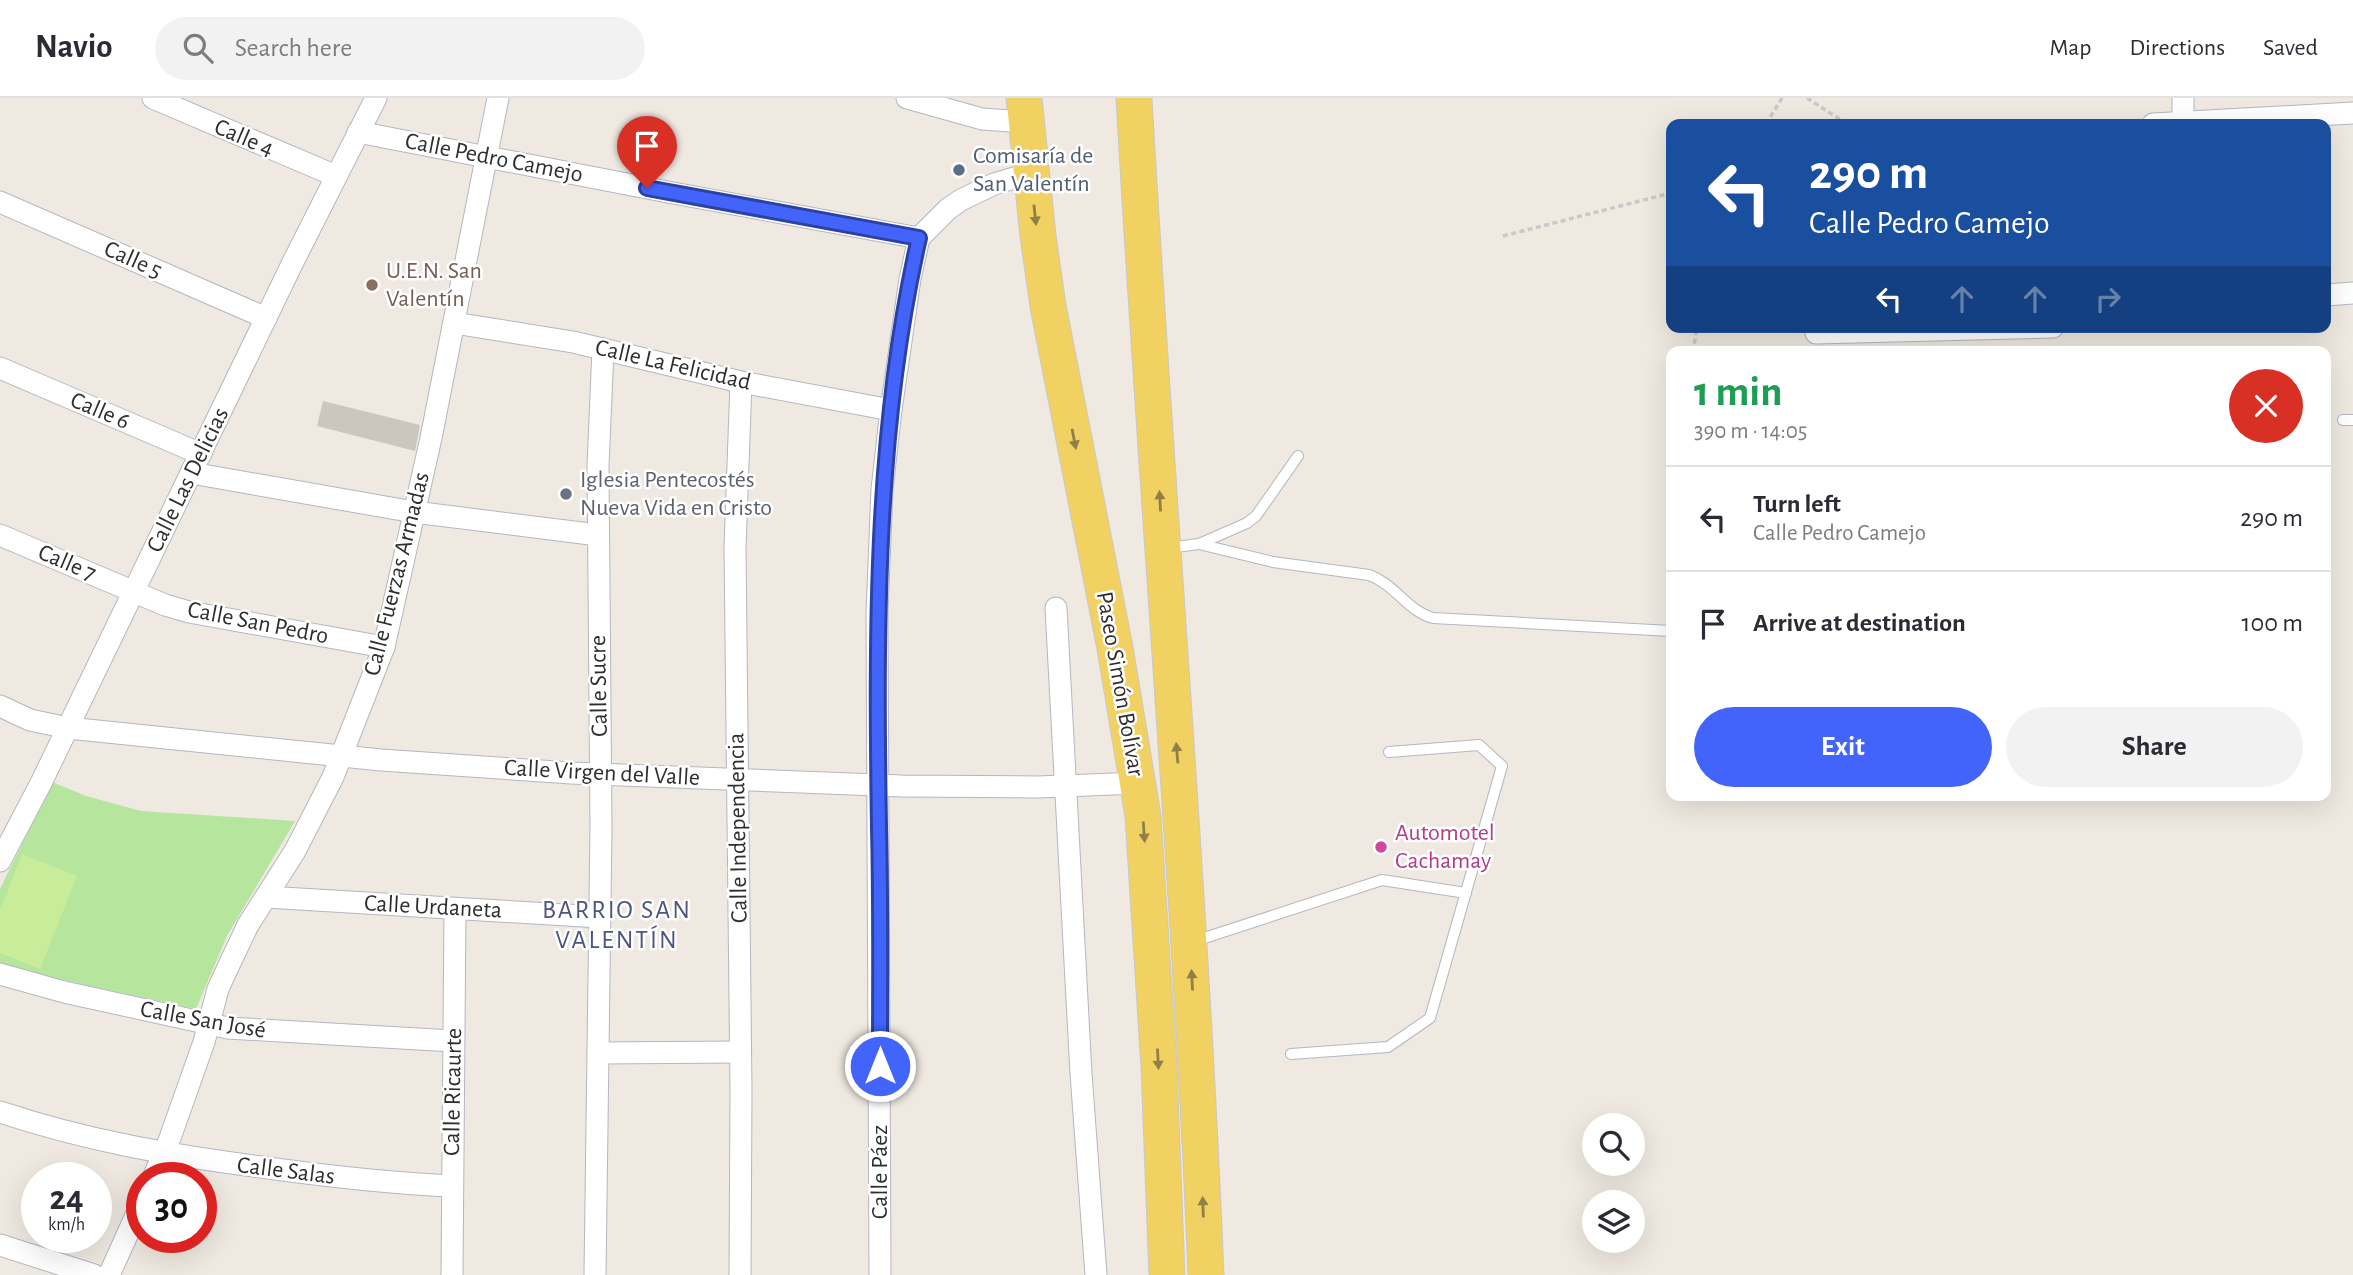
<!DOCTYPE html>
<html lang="en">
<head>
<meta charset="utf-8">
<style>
	body { margin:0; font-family:"Alegreya Sans",sans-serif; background:#f2f2f3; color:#2b2b33; height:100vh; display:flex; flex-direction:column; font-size:26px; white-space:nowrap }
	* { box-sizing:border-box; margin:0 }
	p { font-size:23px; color:#7c7c81 }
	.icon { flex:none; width:38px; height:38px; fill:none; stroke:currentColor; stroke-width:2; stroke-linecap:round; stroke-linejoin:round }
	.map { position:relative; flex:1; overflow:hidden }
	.side { position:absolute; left:1666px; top:248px; width:665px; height:455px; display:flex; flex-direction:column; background:#fff; border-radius:14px; box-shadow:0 7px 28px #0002 }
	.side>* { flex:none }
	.guide { position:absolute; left:1666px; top:21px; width:665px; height:214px; border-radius:14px; box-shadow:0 7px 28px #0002; background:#1a4fa0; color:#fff; overflow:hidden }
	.fabs { position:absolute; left:1582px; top:1015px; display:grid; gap:14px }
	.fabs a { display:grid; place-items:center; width:63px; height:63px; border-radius:50%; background:#fff; box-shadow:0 7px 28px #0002; font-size:35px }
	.speed { position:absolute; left:21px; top:1064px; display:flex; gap:14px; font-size:35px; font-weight:700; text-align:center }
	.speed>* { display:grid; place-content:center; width:91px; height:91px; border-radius:50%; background:#fff; box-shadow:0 7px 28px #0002; line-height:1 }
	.speed small { font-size:18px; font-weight:400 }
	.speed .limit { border:10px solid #d22; background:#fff; color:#111 }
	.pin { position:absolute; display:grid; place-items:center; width:60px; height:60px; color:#fff; margin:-72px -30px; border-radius:50% 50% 50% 0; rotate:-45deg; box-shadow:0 0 7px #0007 }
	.pin .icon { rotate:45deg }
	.me { position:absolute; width:77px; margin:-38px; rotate:0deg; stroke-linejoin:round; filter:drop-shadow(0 0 5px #0008) }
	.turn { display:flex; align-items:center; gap:24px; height:147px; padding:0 28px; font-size:32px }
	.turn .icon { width:91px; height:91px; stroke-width:2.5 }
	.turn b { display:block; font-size:49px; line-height:60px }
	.lanes { display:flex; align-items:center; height:66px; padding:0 28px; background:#0003; justify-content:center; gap:35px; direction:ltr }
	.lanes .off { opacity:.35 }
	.round { display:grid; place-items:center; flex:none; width:74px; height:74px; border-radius:37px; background:#f2f2f3 }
	.headline { display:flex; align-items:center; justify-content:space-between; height:119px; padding:0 28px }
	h1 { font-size:42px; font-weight:700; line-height:52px; color:#1e9e55 }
	.action { display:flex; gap:14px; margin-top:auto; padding:14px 28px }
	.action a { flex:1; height:80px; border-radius:42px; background:#4264fb; color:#fff; font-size:28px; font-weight:700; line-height:80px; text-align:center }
	.action a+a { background:#f2f2f3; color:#2b2b33 }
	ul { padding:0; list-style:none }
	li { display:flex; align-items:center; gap:21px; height:105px; padding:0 28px; border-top:2px solid #e1e1e2 }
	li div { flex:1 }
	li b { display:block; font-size:26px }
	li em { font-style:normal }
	header { display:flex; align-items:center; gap:42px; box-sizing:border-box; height:98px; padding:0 35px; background:#fff; border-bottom:2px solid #e1e1e2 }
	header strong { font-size:33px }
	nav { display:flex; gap:38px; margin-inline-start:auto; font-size:24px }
	.search { width:490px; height:63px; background:#f2f2f3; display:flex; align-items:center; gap:18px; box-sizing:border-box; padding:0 24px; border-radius:38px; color:#7c7c81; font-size:26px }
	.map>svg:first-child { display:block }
	.green { fill:#b6e59e }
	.pitch { fill:#c9ec9a }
	.building { fill:#cbc7bf }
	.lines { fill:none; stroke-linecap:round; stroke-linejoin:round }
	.service-casing { stroke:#b4b7c1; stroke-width:12 }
	.minor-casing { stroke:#b4b7c1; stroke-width:23 }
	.primary-casing { stroke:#c9c9c9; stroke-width:37 }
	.path { stroke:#c9c9c9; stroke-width:3.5; stroke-dasharray:5 3.5; stroke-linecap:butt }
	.service { stroke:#fff; stroke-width:10 }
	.minor { stroke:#fff; stroke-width:21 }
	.primary { stroke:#f2d163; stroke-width:35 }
	.oneway { fill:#908048 }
	.route-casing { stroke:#2b41a3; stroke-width:18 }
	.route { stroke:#4264fb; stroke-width:12 }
	.service-dot { fill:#5c6f8a; stroke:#fff; stroke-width:2.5 }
	.education-dot { fill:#8d6e63; stroke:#fff; stroke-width:2.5 }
	.worship-dot { fill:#6b7280; stroke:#fff; stroke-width:2.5 }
	.hotel-dot { fill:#d1479c; stroke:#fff; stroke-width:2.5 }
	.labels { text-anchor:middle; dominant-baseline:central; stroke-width:5; stroke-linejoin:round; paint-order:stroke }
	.street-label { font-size:24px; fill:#2e2e2e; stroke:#fff }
	.service-label { font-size:24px; fill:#4e5e75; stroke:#fff; text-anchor:start }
	.education-label { font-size:24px; fill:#785e54; stroke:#fff; text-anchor:start }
	.worship-label { font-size:24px; fill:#5b616d; stroke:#fff; text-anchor:start }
	.hotel-label { font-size:24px; fill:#b23c85; stroke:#fff; text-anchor:start }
	.neighbourhood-label { font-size:26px; letter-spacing:2px; fill:#4d5680; stroke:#fff }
</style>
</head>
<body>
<header>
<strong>Navio</strong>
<div class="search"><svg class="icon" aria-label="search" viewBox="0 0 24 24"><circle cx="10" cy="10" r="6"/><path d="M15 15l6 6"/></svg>Search here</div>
<nav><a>Map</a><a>Directions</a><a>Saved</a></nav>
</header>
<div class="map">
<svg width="2353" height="1177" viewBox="0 0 2353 1177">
	<rect width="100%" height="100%" fill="#efe9e1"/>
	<path class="green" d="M52,684L86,698L141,713L295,723L227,838L196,911C131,896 65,884 0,866V791Z"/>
	<path class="pitch" d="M22,756L77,778L40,871L0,855V812Z"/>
	<path class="building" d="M323,303L420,327L415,353L317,328Z"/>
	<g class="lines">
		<defs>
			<g id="service">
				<path d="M2343,322H2353"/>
				<path d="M1199,446L1273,464L1369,477C1395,486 1407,513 1433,520L1671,533"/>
				<path d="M1168,450L1199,446L1247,425L1256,418L1298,358"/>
				<path d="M1192,844L1382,782L1466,795"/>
				<path d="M1291,956L1388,949L1430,920L1502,668L1479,647L1389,654"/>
			</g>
			<g id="minor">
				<path d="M153,0L336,78"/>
				<path d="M907,0L982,21L1026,24"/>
				<path d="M2183,25V0"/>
				<path d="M2153,26L2353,15"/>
				<path d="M358,34L673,95L919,140"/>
				<path d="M0,104L266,220"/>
				<path d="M2326,197L2353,195"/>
				<path d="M454,225L573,244L741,284L891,312"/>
				<path d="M1816,235L2053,229"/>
				<path d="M0,270L201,356"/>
				<path d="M191,375L414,414L598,437"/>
				<path d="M0,437L165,507L189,514L384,549"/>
				<path d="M1056,510L1081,976L1096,1177"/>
				<path d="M0,608L30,622L68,630L381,662L571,675L902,688L1038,689L1138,685"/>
				<path d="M0,763L41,685L293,164L376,0"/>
				<path d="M266,799L600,819"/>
				<path d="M0,876L64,894L228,930L453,943"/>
				<path d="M598,955L740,954"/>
				<path d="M0,1014C87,1043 170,1057 261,1069C325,1078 388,1085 452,1088"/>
				<path d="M153,1080L170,1040L204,944L218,891L229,867L248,827L295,753L333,679L384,549L431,340L498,0"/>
				<path d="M0,1147L94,1177"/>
				<path d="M109,1177L142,1104"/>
				<path d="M452,1177L455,811"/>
				<path d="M595,1177L601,729L598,368L603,251"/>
				<path d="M740,1177L741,993L735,450L741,284"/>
				<path d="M880,1177L877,515L882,391L891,312L910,181L919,140L948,111L961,102L994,86L1031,75"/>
			</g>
			<g id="primary">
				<path d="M1024,0L1038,138L1048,208L1115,550L1143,718L1159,969L1167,1177"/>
				<path d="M1134,0C1156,393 1190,784 1206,1177"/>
			</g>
		</defs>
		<use href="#service" class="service-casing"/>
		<use href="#minor" class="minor-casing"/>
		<use href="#primary" class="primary-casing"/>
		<g class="path">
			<path d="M1807,0L1847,26"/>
			<path d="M1766,26L1782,0"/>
			<path d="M1503,138L1671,95"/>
			<path d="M1693,254L1697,229"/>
		</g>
		<use href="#service" class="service"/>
		<use href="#minor" class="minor"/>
		<use href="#primary" class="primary"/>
	</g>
	<defs><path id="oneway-solid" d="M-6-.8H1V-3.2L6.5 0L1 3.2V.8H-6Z" transform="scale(1.75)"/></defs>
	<g class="oneway">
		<use href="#oneway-solid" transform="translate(1035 117) rotate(84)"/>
		<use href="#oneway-solid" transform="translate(1074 341) rotate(79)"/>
		<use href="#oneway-solid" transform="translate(1160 403) rotate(-93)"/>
		<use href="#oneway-solid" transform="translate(1177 655) rotate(-95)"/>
		<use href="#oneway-solid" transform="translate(1144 734) rotate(86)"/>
		<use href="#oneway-solid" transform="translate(1192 882) rotate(-93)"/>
		<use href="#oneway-solid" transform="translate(1158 961) rotate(87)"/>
		<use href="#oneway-solid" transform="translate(1203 1109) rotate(-92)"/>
	</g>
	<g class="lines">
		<defs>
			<path id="route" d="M647,90L919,140C875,333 876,532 879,730C881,809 880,889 880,968"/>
		</defs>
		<use href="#route" class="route-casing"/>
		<use href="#route" class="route"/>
	</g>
	<circle class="service-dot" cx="959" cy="72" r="7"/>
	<circle class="education-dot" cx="372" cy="187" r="7"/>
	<circle class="worship-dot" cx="566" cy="396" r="7"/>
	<circle class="hotel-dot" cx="1381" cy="749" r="7"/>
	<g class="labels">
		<g class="street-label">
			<text transform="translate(244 40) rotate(23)">Calle 4</text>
			<text transform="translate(494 60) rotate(11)">Calle Pedro Camejo</text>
			<text transform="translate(133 162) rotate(24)">Calle 5</text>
			<text transform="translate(673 267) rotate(13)">Calle La Felicidad</text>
			<text transform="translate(100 313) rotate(23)">Calle 6</text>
			<text transform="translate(188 382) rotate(-64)">Calle Las Delicias</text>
			<text transform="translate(67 465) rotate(23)">Calle 7</text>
			<text transform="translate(397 476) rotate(-76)">Calle Fuerzas Armadas</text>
			<text transform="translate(258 525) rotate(11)">Calle San Pedro</text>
			<text transform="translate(1120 586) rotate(80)">Paseo Simón Bolívar</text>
			<text transform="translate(599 588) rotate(-91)">Calle Sucre</text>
			<text transform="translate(602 675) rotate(3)">Calle Virgen del Valle</text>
			<text transform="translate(738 730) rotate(-91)">Calle Independencia</text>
			<text transform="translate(433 809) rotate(3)">Calle Urdaneta</text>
			<text transform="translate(203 922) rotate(10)">Calle San José</text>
			<text transform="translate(453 994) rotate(-89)">Calle Ricaurte</text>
			<text transform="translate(286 1073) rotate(7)">Calle Salas</text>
			<text transform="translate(880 1074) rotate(-90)">Calle Páez</text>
		</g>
		<g class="service-label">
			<text x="973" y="58">Comisaría de<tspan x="973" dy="28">San Valentín</tspan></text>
		</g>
		<g class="education-label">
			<text x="386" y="173">U.E.N. San<tspan x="386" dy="28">Valentín</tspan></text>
		</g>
		<g class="worship-label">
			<text x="580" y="382">Iglesia Pentecostés<tspan x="580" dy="28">Nueva Vida en Cristo</tspan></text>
		</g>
		<g class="hotel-label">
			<text x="1395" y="735">Automotel<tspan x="1395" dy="28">Cachamay</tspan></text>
		</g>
		<g class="neighbourhood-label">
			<text x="617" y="812">BARRIO SAN<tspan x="617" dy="30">VALENTÍN</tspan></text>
		</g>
	</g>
</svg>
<div class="fabs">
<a><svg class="icon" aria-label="search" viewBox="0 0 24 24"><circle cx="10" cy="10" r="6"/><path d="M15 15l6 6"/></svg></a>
<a><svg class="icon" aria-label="layers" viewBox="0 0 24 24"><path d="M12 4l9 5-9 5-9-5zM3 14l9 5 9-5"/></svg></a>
</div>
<div class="speed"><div>24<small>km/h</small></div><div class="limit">30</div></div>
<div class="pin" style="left:647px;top:90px;background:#d93025"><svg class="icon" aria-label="arrive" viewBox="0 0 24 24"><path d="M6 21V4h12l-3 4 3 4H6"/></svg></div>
<svg class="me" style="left:880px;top:968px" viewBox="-20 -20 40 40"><circle r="17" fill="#4264fb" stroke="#fff" stroke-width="3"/><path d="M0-11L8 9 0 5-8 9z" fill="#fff"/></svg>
<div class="guide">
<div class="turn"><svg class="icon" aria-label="left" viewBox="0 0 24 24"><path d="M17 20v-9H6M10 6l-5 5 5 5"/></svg><div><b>290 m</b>Calle Pedro Camejo</div></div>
<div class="lanes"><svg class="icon" aria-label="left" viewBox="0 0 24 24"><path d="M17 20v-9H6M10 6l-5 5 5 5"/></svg><svg class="icon off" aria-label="ahead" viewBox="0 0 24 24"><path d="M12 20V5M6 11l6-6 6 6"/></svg><svg class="icon off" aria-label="ahead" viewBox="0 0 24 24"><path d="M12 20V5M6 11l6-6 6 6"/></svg><svg class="icon off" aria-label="right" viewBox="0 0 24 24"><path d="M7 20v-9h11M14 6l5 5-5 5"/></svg></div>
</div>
<section class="side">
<div class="headline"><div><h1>1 min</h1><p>390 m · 14:05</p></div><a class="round" style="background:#d93025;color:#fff"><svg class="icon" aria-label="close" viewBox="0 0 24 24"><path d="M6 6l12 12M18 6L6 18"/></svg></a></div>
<ul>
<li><svg class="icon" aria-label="left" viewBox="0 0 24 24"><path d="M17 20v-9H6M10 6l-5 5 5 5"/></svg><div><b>Turn left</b><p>Calle Pedro Camejo</p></div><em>290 m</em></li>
<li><svg class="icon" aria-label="arrive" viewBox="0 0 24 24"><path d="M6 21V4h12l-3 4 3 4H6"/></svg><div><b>Arrive at destination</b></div><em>100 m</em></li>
</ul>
<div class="action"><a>Exit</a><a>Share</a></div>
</section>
</div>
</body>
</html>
